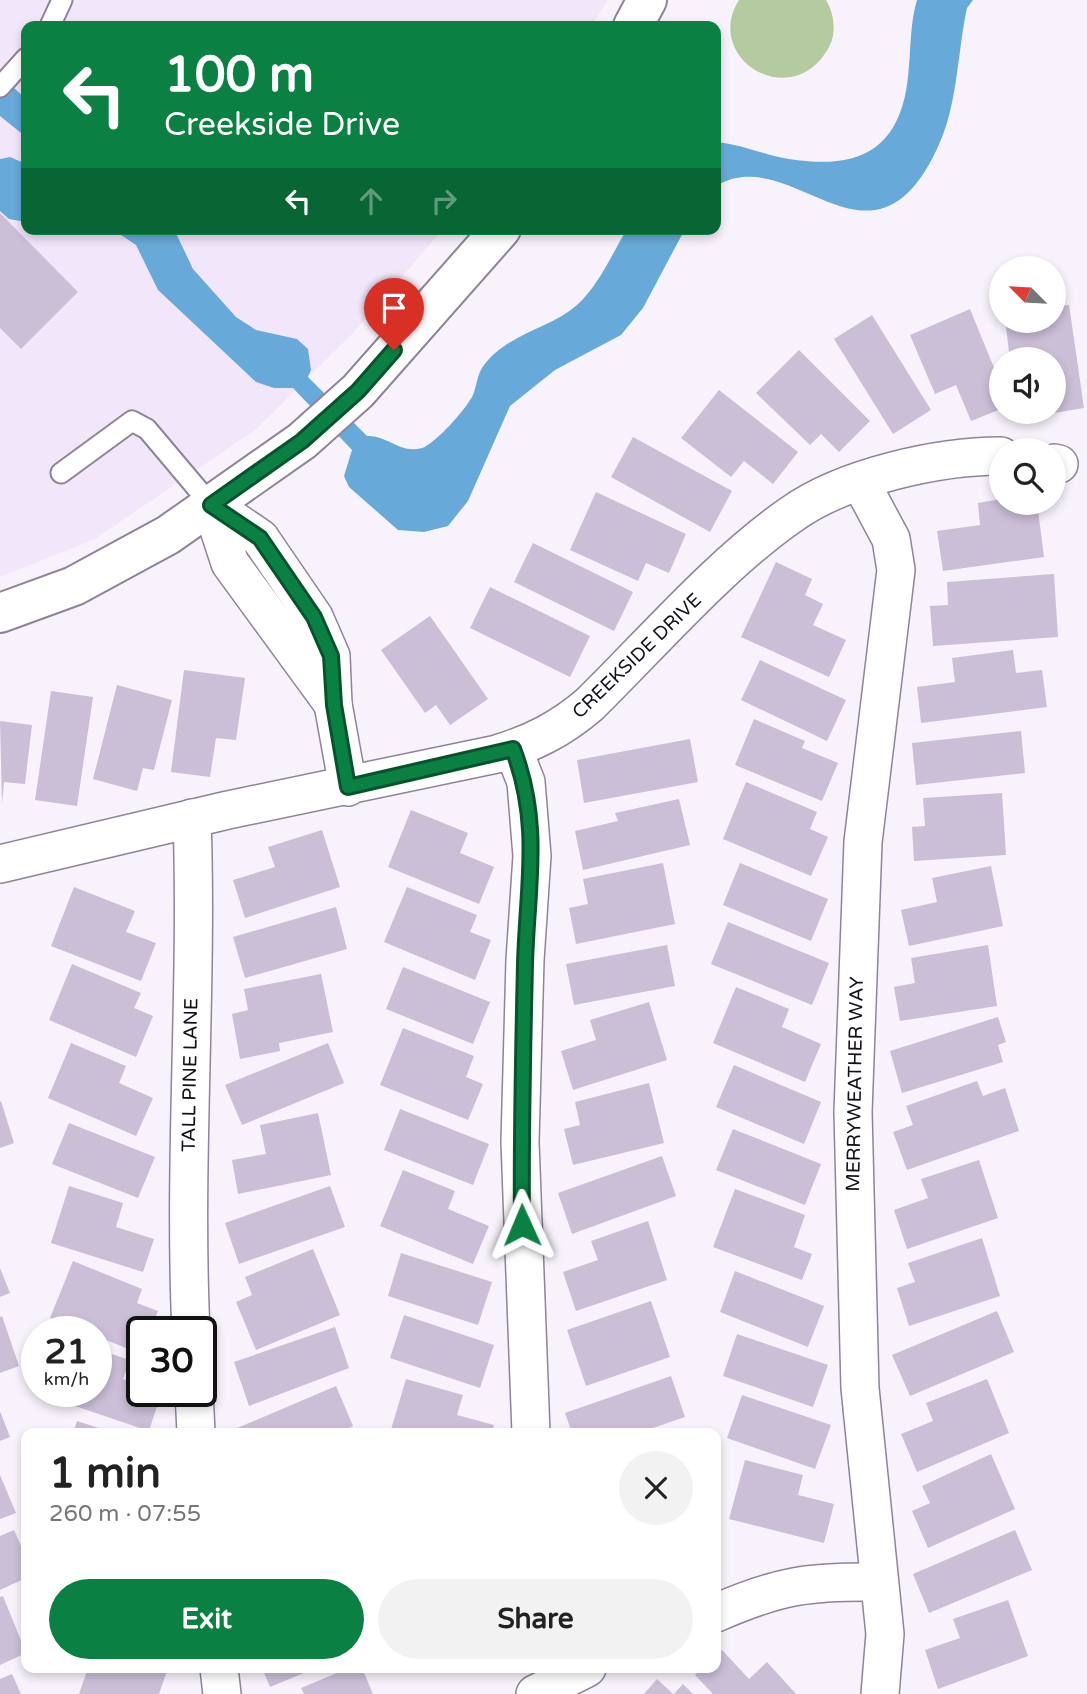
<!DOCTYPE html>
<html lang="en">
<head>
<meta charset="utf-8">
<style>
	body { margin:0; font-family:"Varela Round",sans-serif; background:#f2f2f2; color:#222; height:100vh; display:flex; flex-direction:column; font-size:26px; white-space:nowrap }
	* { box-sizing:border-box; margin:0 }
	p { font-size:23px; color:#767676 }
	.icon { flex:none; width:38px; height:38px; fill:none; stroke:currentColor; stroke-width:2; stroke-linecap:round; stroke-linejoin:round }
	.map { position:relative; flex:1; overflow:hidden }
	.panel { position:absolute; left:21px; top:1428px; width:700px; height:245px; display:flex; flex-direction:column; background:#fff; border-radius:14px; box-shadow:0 4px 10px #0003 }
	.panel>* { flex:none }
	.hud { position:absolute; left:21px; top:21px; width:700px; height:214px; border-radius:14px; box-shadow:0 4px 10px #0003; background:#0b8043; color:#fff; overflow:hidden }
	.needle { width:46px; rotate:294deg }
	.buttons { position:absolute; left:989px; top:256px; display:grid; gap:14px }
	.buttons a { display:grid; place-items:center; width:77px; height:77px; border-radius:50%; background:#fff; box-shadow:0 4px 10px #0003; font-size:35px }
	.speed { position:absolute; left:21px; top:1316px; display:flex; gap:14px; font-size:35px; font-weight:700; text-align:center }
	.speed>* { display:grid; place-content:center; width:91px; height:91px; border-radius:50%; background:#fff; box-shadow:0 4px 10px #0003; line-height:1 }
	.speed small { font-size:18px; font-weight:400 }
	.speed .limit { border:4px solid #111; border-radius:10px; background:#fff; color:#111 }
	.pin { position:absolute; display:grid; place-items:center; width:60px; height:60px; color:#fff; margin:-72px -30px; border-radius:50% 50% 50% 0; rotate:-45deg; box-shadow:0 0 7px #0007 }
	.pin .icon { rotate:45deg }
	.me { position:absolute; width:77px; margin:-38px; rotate:359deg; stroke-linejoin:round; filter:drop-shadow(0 0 5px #0008) }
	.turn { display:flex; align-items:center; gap:24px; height:147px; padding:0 28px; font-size:32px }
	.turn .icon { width:91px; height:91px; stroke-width:2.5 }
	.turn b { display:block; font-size:49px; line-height:60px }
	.lanes { display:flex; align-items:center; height:66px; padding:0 28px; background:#0003; justify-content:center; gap:35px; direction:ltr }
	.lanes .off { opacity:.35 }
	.round { display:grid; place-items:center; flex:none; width:74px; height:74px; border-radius:37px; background:#f2f2f2 }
	.overview { display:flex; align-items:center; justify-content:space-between; height:119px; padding:0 28px }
	h1 { font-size:42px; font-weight:700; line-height:52px }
	.button { display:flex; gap:14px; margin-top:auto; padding:14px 28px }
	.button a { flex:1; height:80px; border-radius:42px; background:#0b8043; color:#fff; font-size:28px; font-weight:700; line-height:80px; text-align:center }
	.button a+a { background:#f2f2f2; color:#222 }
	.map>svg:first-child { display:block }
	.commercial { fill:#f2e6fa }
	.green { fill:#b3cb9f }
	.water { fill:#67aad9 }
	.building { fill:#cbbed7 }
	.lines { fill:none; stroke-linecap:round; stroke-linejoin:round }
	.service-casing { stroke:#8f839a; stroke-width:23 }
	.minor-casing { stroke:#8f839a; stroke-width:40 }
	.tertiary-casing { stroke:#8f839a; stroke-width:42 }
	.service { stroke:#fff; stroke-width:19 }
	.minor { stroke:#fff; stroke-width:37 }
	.tertiary { stroke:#fff; stroke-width:38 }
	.route-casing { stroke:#07532c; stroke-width:18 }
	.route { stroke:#0b8043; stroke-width:12 }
	.labels { text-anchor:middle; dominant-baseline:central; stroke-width:7; stroke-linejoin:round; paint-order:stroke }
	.street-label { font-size:19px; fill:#140f18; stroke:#fff }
</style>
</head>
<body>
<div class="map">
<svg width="1087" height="1694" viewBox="0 0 1087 1694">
	<rect width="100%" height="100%" fill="#f8f2fc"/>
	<path class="commercial" d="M0,0H607L592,26H26V229H443L352,334L255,430L95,539L0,577Z"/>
	<path class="green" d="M739,0H826C834,13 837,33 829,47C793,114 702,59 739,0Z"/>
	<g class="water">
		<path d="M917,0H973L967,8C957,54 958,106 937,149C871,289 793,140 716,186V142C741,144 764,155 789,159C847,168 891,158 905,96C912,65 908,30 917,0Z"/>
		<path d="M0,75L26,99V137L0,116Z"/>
		<path d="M10,157L26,164V222L9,219L0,211V159Z"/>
		<path d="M90,229H174L193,269L236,317L256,330L297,339L308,349L311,370L308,377L367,436C387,435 400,454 422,448C435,444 467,408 473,395C477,385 477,374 484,365C508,333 550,329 577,305C599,285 612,254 627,229H685L643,308L621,335L555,370L510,406L468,501L448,526L424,532L398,530L349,487L344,476L352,450L293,388H274L256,382L158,290L136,245L118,233Z"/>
	</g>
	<g class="building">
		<path d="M0,213L78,292L21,349L0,328Z"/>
		<path d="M1069,305L1084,408L1054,413V359H1010L1005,320H1054V307Z"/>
		<path d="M970,309L1001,385V409L971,421L956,385L935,394L910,335Z"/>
		<path d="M872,315L931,410L893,434L834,339Z"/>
		<path d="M799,350L870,421L839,452L821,434L810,445L756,393Z"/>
		<path d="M719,390L798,452L773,484L744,461L731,477L681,438Z"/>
		<path d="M633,437L732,491L710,532L611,477Z"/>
		<path d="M596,492L686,534L669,573L646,563L638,581L570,550Z"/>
		<path d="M1001,499V502H1037L1044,557L943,571L937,531L980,525L978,503Z"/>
		<path d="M533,543L633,592L614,631L514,582Z"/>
		<path d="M776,562L812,579L805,595L823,604L813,625L846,640L829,677L741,637Z"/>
		<path d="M1054,574L1058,637L933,646L930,606L948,605L947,582Z"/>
		<path d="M490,587L590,636L570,677L470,628Z"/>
		<path d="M430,616L488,699L450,725L436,705L425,713L381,650Z"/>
		<path d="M1013,650L1016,673L1042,670L1047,707L921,723L917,687L955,682L952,658Z"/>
		<path d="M760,660L846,700L827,741L741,700Z"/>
		<path d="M184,670L245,678L236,740L216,738L210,777L171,772Z"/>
		<path d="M117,685L172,700L154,770L143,768L137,791L93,779Z"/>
		<path d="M51,691L93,697L77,806L35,800Z"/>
		<path d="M754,719L805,741L802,748L838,763L822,801L735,765Z"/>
		<path d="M0,721L32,725L25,784L4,782L2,804Z"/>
		<path d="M1021,731L1025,773L916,785L912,743Z"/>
		<path d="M690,739L698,782L584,803L577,760Z"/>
		<path d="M746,782L817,812L810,829L828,837L811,876L723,839Z"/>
		<path d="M1002,793L1006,855L914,861L912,827L925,826L923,798Z"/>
		<path d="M679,799L690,845L583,870L575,831L618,821L615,813Z"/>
		<path d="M411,810L468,833L460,853L494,867L479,904L388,867Z"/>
		<path d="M322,830L340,887L245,918L233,880L275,867L268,847Z"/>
		<path d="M663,863L675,924L576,944L569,908L588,904L583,879Z"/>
		<path d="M740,863L828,899L811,941L723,905Z"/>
		<path d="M991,866L1003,926L909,946L901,910L937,902L932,878Z"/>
		<path d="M74,887L135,911L126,932L156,943L141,981L51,946Z"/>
		<path d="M407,887L477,915L470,932L491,940L475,980L384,942Z"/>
		<path d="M336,907L347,949L245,978L233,937Z"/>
		<path d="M728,922L829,963L812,1005L711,964Z"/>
		<path d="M667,945L675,986L574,1005L566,964Z"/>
		<path d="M988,945L997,1006L900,1021L894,987L915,983L911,958Z"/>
		<path d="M72,964L141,993L134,1008L153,1016L136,1057L49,1020Z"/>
		<path d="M403,967L490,1002L473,1044L386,1009Z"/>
		<path d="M321,974L333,1032L279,1043L280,1051L240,1059L232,1014L248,1010L244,989Z"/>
		<path d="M736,987L789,1009L782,1027L821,1044L805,1082L713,1043Z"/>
		<path d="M649,1002L667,1060L573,1090L561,1051L596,1040L590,1020Z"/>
		<path d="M998,1017L1006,1042L998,1045L1003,1062L902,1093L890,1051Z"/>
		<path d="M403,1028L474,1056L466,1077L483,1084L468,1120L380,1085Z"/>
		<path d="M71,1043L126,1066L119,1083L153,1098L136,1136L48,1098Z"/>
		<path d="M328,1043L344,1083L242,1125L225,1085Z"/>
		<path d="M734,1065L821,1102L804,1144L716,1107Z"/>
		<path d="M977,1081L983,1096L1005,1088L1019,1131L907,1170L893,1132L913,1125L906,1106Z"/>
		<path d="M649,1083L664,1143L573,1165L564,1129L580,1125L575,1102Z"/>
		<path d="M1,1101L14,1143L0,1148V1102Z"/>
		<path d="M400,1109L489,1144L473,1185L384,1150Z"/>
		<path d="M318,1113L331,1175L238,1194L232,1160L266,1154L260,1125Z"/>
		<path d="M69,1123L155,1157L138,1198L52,1164Z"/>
		<path d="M733,1129L821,1164L805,1205L716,1170Z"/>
		<path d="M662,1156L676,1196L572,1234L558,1193Z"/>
		<path d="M979,1160L998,1218L907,1249L894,1210L928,1198L921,1179Z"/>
		<path d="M403,1170L455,1191L448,1209L489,1226L473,1264L380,1226Z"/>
		<path d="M69,1186L123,1203L116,1227L154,1239L143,1272L51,1243Z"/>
		<path d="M330,1186L345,1227L239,1264L225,1223Z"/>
		<path d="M735,1189L805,1215L794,1247L812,1254L802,1280L713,1247Z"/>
		<path d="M648,1221L667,1280L576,1311L563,1272L598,1260L591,1241Z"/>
		<path d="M982,1238L1000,1296L909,1326L897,1288L915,1282L908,1263Z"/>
		<path d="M313,1249L340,1315L256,1350L236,1302L252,1295L245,1277Z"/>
		<path d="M401,1253L492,1282L478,1325L388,1296Z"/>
		<path d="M73,1261L142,1289L137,1303L158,1311L149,1332H142L141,1354L96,1336V1332H86L50,1318Z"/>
		<path d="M0,1268L10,1293L0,1297Z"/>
		<path d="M735,1271L824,1306L808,1347L720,1312Z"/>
		<path d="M651,1301L670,1357L586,1386L567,1330Z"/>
		<path d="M997,1311L1014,1352L910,1396L892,1355Z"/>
		<path d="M404,1315L494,1345L480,1388L390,1358Z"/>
		<path d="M2,1316L19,1366L0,1373V1317Z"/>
		<path d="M335,1327L349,1368L249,1406L234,1362Z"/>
		<path d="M737,1334L828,1365L813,1407L723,1376Z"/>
		<path d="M96,1349L130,1360L123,1379L142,1385V1391H162L149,1431L54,1399L57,1391H96Z"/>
		<path d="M671,1376L685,1417L638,1433H572L565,1413Z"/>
		<path d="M406,1379L463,1395L457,1415L494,1425L492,1433H390Z"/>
		<path d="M987,1379L1009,1433L917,1472L901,1434L933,1421L926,1403Z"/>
		<path d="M336,1386L353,1426L336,1433H237L235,1429Z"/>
		<path d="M742,1395L831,1425L815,1469L727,1438Z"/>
		<path d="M0,1411L10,1437L0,1441Z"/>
		<path d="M77,1421L114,1433H73Z"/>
		<path d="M991,1454L1015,1509L928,1548L912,1511L930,1503L922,1486Z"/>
		<path d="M745,1460L803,1475L798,1495L834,1504L824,1543L729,1519Z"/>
		<path d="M0,1475L16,1513L0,1519Z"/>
		<path d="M14,1530L26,1557V1578L0,1590V1536Z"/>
		<path d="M1015,1530L1032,1570L929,1613L913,1574Z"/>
		<path d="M3,1596L26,1653L0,1665V1597Z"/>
		<path d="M1008,1600L1028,1656L938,1689L925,1650L960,1638L953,1619Z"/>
		<path d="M722,1650L749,1679L767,1662L796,1694H713L695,1675L703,1668H716V1655Z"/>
		<path d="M88,1668H168L159,1694H79Z"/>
		<path d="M262,1668H316L270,1687Z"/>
		<path d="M349,1668H362L373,1694H304L301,1688Z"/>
		<path d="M12,1674L21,1694H0V1679Z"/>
		<path d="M657,1679L673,1694H644Z"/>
		<path d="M683,1684L693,1694H674Z"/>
	</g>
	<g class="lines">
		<defs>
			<g id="service">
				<path d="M50,26L62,0"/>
				<path d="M0,87L26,58"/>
				<path d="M61,473L132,421L147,429L211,505"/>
			</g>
			<g id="minor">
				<path d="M1054,463L1059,464"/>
				<path d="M861,483L891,539L896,570L863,842L853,1112L860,1388L885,1634L880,1694"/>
				<path d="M211,505L260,538L314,617L331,656L333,704L348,787"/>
				<path d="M211,505L230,563L333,704"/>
				<path d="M513,749L526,782L532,856L525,960L520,1142L531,1433"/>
				<path d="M0,864L228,810L497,754C533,743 561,729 590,704C652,643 721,563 792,514C844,477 938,456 1001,456"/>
				<path d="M191,1332C183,1160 198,989 192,818"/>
				<path d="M194,1391L196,1433"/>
				<path d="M716,1613C780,1585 810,1581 879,1582"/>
				<path d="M219,1668L222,1694"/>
				<path d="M535,1694L587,1668"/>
			</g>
			<g id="tertiary">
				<path d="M633,26L647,0"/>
				<path d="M0,613L74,586L168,535L302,441L358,391L501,229"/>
			</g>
		</defs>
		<use href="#service" class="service-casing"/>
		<use href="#minor" class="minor-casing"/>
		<use href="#tertiary" class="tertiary-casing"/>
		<use href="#service" class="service"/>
		<use href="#minor" class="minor"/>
		<use href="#tertiary" class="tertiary"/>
	</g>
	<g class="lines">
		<defs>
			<path id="route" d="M394,350L358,391L302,441L211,505L260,538L314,617L331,656L334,705L348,787L513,749C542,825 527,887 525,964C523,1051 521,1138 522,1225"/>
		</defs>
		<use href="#route" class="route-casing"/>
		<use href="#route" class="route"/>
	</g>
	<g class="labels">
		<g class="street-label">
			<text transform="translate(637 656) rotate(-44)">CREEKSIDE DRIVE</text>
			<text transform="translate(190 1075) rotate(-89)">TALL PINE LANE</text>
			<text transform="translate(855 1084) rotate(-89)">MERRYWEATHER WAY</text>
		</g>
	</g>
</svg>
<div class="buttons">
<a><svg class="needle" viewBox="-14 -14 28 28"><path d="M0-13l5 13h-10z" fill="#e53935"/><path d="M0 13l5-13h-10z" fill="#767676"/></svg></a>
<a><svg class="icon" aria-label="sound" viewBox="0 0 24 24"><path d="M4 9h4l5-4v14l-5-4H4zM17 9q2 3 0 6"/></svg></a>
<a><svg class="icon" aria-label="search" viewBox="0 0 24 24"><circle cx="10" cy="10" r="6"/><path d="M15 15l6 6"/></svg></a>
</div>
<div class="speed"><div>21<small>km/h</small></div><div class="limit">30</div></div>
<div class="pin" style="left:394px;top:350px;background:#d93025"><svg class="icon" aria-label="arrive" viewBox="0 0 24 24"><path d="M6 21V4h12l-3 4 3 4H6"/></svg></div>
<svg class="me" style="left:522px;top:1225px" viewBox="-20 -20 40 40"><path d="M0-17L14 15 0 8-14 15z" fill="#0b8043" stroke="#fff" stroke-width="4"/></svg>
<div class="hud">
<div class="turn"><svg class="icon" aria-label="left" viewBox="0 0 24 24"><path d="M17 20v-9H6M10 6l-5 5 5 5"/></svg><div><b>100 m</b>Creekside Drive</div></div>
<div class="lanes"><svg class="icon" aria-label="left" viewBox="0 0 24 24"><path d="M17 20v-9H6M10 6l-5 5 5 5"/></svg><svg class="icon off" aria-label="ahead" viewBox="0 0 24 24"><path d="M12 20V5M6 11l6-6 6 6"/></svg><svg class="icon off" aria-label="right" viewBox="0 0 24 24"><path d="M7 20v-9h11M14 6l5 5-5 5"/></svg></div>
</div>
<section class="panel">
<div class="overview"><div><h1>1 min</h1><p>260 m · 07:55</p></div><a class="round"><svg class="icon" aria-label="close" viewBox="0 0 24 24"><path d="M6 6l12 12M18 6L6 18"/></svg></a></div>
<div class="button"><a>Exit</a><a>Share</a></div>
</section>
</div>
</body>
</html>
